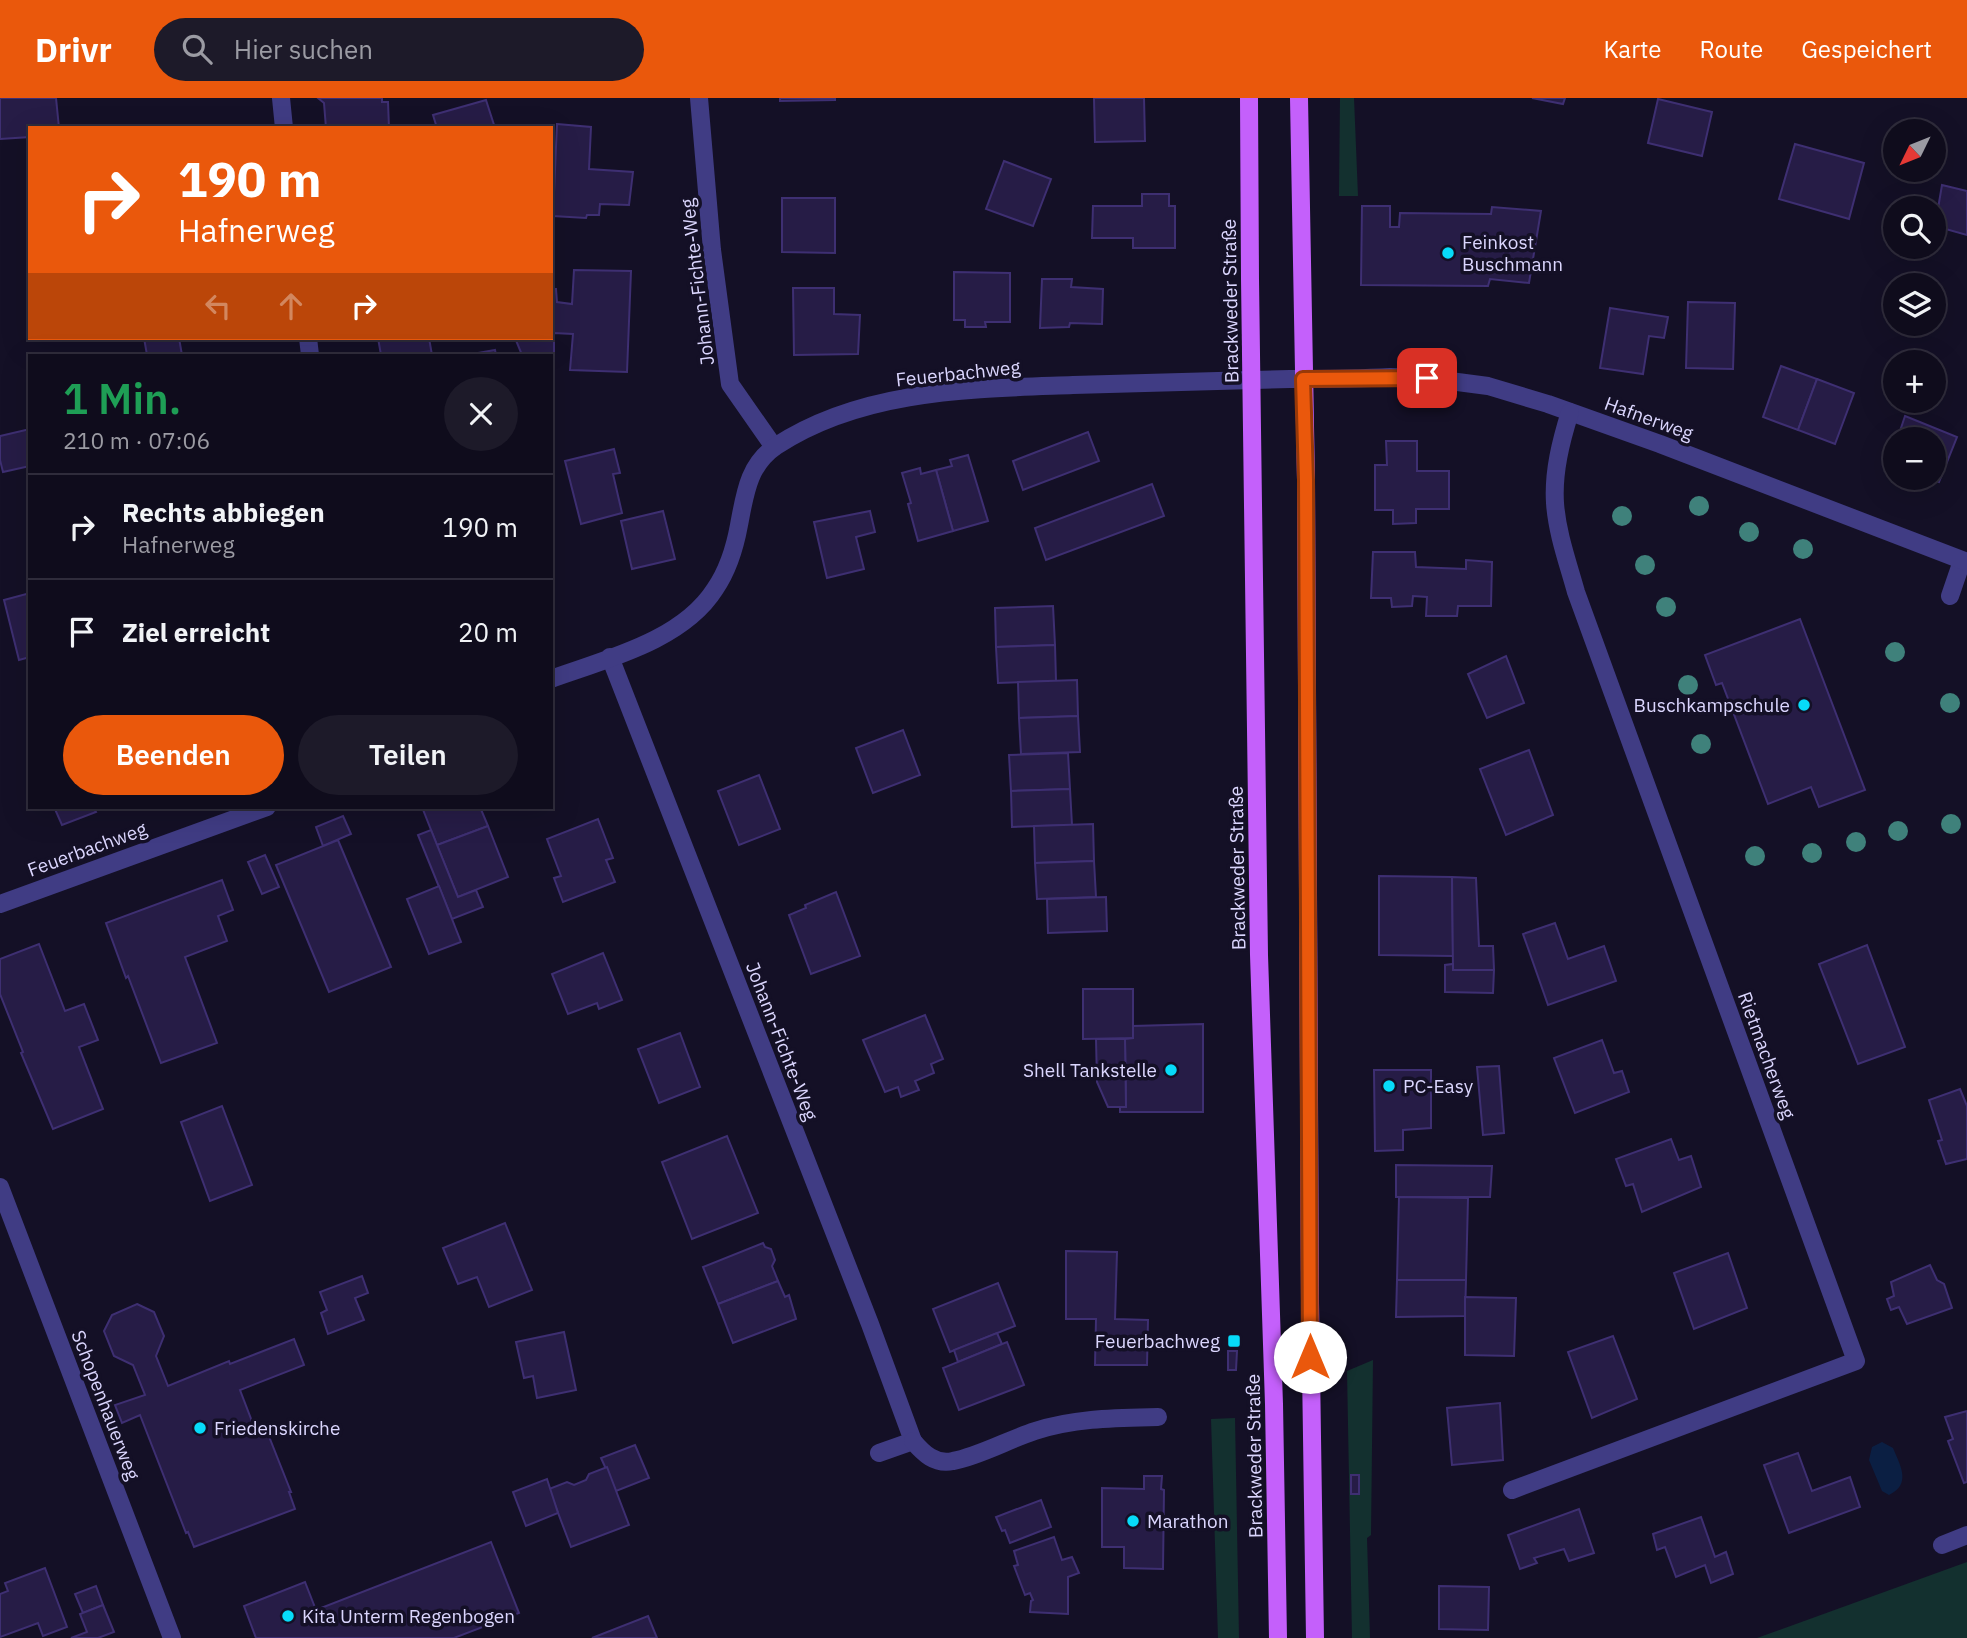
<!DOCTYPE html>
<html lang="de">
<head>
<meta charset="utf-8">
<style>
	body { margin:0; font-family:"IBM Plex Sans",sans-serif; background:#1d1a29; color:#f1f3f6; height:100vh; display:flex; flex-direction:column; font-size:26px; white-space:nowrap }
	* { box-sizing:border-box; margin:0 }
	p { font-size:23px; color:#9b9ba3 }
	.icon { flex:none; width:38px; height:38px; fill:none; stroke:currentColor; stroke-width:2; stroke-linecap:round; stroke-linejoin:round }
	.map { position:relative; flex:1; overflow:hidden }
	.panel { position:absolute; left:28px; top:256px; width:525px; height:455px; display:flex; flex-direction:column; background:#0f0c1c; border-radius:0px; box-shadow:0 7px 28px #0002,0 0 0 2px #2f2c3b }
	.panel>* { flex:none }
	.hud { position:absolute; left:28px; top:28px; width:525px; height:214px; border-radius:0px; box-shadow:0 7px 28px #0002,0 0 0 2px #2f2c3b; background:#ea580c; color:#fff; overflow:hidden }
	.needle { width:46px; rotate:227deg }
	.fabs { position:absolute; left:1883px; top:21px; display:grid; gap:14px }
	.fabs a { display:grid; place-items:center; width:63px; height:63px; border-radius:50%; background:#0f0c1c; box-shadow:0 7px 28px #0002,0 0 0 2px #2f2c3b; font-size:35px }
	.pin { position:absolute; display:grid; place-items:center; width:60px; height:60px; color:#fff; margin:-30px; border-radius:14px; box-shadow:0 4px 10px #0006 }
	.me { position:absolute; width:77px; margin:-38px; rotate:0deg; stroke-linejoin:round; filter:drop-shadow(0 0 5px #0008) }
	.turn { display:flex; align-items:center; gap:24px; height:147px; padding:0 35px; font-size:32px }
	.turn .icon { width:91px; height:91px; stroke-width:2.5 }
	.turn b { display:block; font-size:49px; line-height:60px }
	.lanes { display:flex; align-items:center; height:66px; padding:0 35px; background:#0003; justify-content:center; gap:35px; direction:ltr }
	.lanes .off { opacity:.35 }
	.round { display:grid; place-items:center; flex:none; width:74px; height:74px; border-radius:37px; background:#1d1a29 }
	.summary { display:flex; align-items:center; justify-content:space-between; height:119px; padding:0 35px }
	h1 { font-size:42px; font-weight:600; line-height:52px; color:#1e9e55 }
	.button { display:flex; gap:14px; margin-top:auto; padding:14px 35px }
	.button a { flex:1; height:80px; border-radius:42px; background:#ea580c; color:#fff; font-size:28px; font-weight:600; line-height:80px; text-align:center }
	.button a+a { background:#1d1a29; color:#f1f3f6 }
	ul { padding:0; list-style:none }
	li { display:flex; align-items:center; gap:21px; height:105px; padding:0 35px; border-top:2px solid #2f2c3b }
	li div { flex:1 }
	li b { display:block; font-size:26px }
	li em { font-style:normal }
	header { display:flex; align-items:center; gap:42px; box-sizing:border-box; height:98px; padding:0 35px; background:#ea580c; color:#fff }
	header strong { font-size:33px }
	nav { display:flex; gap:38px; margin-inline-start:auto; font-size:24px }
	.search { width:490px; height:63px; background:#1d1a29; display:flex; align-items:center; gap:18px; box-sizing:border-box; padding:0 24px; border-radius:38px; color:#9b9ba3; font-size:26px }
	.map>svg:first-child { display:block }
	.green { fill:#13302f }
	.water { fill:#0b1f43 }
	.building { fill:#261c46; stroke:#3e2f72; stroke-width:2 }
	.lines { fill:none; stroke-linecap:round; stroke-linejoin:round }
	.minor { stroke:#403c84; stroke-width:18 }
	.major { stroke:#c460fb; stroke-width:18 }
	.tree { fill:#3f817b }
	.route-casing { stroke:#983908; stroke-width:18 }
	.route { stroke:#ea580c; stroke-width:12 }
	.poi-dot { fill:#07dbf9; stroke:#141026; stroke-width:2.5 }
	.labels { text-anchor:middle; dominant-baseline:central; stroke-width:7; stroke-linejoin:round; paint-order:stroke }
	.poi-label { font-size:19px; fill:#dbd6fe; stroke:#141026; text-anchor:start }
	.street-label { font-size:19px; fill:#dbd6fe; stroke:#141026 }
</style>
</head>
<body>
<header>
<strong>Drivr</strong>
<div class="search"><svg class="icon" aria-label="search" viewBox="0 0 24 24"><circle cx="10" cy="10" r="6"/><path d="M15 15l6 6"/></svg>Hier suchen</div>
<nav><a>Karte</a><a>Route</a><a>Gespeichert</a></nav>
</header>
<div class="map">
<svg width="1967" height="1540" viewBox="0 0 1967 1540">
	<rect width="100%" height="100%" fill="#141026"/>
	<g class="green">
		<path d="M1340,0H1354L1358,98H1339Z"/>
		<path d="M1373,1262L1371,1437L1367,1440L1370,1540H1352L1347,1273Z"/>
		<path d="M1235,1320L1239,1540H1218L1211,1321Z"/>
		<path d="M1967,1464V1540H1757Z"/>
	</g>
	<path class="water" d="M1882,1344L1893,1350C1900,1367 1912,1386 1889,1397L1882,1393L1869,1362L1872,1349Z"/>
	<g class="building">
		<path d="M0,0H56L59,30H30V39L0,41Z"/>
		<path d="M318,0H382V4H388L389,30H326L324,5Z"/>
		<path d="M780,0H835V2L780,3Z"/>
		<path d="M1094,0H1144L1145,43L1095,44Z"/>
		<path d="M1532,0H1565L1563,6Z"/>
		<path d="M1658,1L1712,14L1702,58L1648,45Z"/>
		<path d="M486,2L495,30H437L433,17Z"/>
		<path d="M557,26L591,29L589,71L633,74L629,107L600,106L599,117H587L586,120L553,118Z"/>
		<path d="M1795,46L1864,65L1849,121L1779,101Z"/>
		<path d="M1004,63L1051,81L1033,128L986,111Z"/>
		<path d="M1942,87L1967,93V137L1935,128Z"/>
		<path d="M1142,96H1169V108H1175V150H1133V140H1092L1093,108H1142Z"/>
		<path d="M782,100H835V155L782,154Z"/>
		<path d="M1362,108H1390V129H1399L1400,115L1491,116L1492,109L1541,113L1529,185L1490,181L1488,188L1361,187Z"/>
		<path d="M574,172L631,173L627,274L570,272L573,236L554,235V265H551V257H522L515,240H551V191H556L557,204L572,206Z"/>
		<path d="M954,174L1010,175V224H985L986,229H965V222H954Z"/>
		<path d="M1042,181H1072L1071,189L1103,191L1102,226L1070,225L1069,229L1040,230Z"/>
		<path d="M793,190H834V216L860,217L858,256L794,257Z"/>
		<path d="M1688,204L1735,205L1733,271L1686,270Z"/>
		<path d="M1610,210L1668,219L1664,240L1649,238L1643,276L1600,270Z"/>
		<path d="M144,240H179L182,257H147Z"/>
		<path d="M378,240H429L432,257H381Z"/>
		<path d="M495,252L496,257H467Z"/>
		<path d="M1781,268L1817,281L1798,332L1763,319Z"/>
		<path d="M1817,281L1854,295L1835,346L1798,332Z"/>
		<path d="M1905,318L1957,339L1939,384L1928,380H1934V341H1903L1907,332L1901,330Z"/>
		<path d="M30,331V368L3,374L0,362V338Z"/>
		<path d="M1088,334L1099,363L1023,392L1013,363Z"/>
		<path d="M1386,343H1417V373H1449V411H1416V425L1393,426V412H1375V367H1387Z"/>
		<path d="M614,351L620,375L613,376L622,415L581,426L565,363Z"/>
		<path d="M968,357L988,423L953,433L936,372L952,368L950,362Z"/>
		<path d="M920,370L921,376L936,372L953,433L918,443L908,406L911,405L902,375Z"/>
		<path d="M1152,386L1164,418L1046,462L1035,430Z"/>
		<path d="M663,413L675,461L632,471L621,423Z"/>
		<path d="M870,413L875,434L856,439L864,471L827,480L814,424Z"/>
		<path d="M1373,454H1415L1416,469L1466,471V462L1492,464L1491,508H1458L1457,518H1426L1427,499L1413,498L1412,508L1392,509L1391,500H1371Z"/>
		<path d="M30,495V559L19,562L4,502Z"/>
		<path d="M1053,508L1055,547L996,549L995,510Z"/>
		<path d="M1800,521L1865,692L1819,709L1811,689L1768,706L1722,585L1716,587L1705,557Z"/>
		<path d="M1055,547L1056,583L998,585L996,549Z"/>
		<path d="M1506,558L1524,605L1487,620L1468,576Z"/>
		<path d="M1077,582L1078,618L1019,620L1018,584Z"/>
		<path d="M1078,618L1080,654L1021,656L1019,620Z"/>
		<path d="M903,632L920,677L873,695L856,650Z"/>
		<path d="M1529,652L1553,717L1506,737L1480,671Z"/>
		<path d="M1068,655L1070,691L1011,693L1009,657Z"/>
		<path d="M759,677L780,731L739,747L718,693Z"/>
		<path d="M1070,691L1072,727L1012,729L1011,693Z"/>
		<path d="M54,709H93L96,714L62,727Z"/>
		<path d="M422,709H480L488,728L437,747Z"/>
		<path d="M343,718L351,736L323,748L316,729Z"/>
		<path d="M598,721L613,760L606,762L615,784L563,804L554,780L561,778L547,741Z"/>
		<path d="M1093,726L1094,763L1035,765L1034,728Z"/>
		<path d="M488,728L508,779L458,799L437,747Z"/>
		<path d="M431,732L458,799L476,792L483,809L452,821L418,737Z"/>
		<path d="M338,742L391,869L329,894L276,767Z"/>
		<path d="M265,757L279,789L262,796L248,764Z"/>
		<path d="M1094,763L1096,799L1037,801L1035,765Z"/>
		<path d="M1379,778L1452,779L1453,858L1379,857Z"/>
		<path d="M1452,779L1476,780L1479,848H1493L1494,872H1453Z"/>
		<path d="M222,782L233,812L218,818L227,843L185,859L217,945L161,965L128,878L126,880L106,825Z"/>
		<path d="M439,788L461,844L429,856L407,801Z"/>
		<path d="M836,794L860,858L811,876L789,817L806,810L805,807Z"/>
		<path d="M1106,799L1107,833L1048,835L1047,801Z"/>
		<path d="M1555,825L1568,861L1604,848L1616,883L1548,907L1523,836Z"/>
		<path d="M39,846L65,913L84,906L98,942L79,949L103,1011L53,1031L21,955L23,954L0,896V861Z"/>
		<path d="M1867,847L1905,949L1858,966L1819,866Z"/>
		<path d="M603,855L622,902L599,911L597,905L568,916L552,876Z"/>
		<path d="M1453,866V872H1494L1493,895L1445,894V867Z"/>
		<path d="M1083,891H1133V940L1083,941Z"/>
		<path d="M925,917L943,961L931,966L934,975L915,983L919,992L901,999L898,989L885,994L863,942Z"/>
		<path d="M1203,926V1014H1120V1009H1126L1125,941L1133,940V928Z"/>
		<path d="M680,935L700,989L659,1005L638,951Z"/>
		<path d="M1096,941H1125L1126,1009H1108L1097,984Z"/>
		<path d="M1602,942L1614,975L1622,973L1629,994L1575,1015L1554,960Z"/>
		<path d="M1499,968L1504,1035L1483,1037L1477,969Z"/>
		<path d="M1374,972H1431V1030L1403,1032V1052L1375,1053Z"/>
		<path d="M1960,991L1967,1008V1061L1946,1066L1938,1043L1942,1042L1929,1002Z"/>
		<path d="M222,1008L252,1087L210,1103L181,1024Z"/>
		<path d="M727,1038L758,1115L692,1141L662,1064Z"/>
		<path d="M1671,1041L1679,1062L1691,1058L1701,1089L1642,1114L1633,1086L1626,1088L1616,1061Z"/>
		<path d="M1396,1067L1492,1068L1490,1099H1396Z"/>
		<path d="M1399,1099L1468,1100L1466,1182H1397Z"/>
		<path d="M505,1125L532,1192L489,1209L477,1179L458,1186L443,1150Z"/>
		<path d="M763,1145L765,1149L771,1151L775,1162L772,1168L778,1183L718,1206L703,1169Z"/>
		<path d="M1066,1153L1117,1154L1115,1221L1148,1222L1147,1267H1095L1096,1221H1066Z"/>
		<path d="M1728,1155L1747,1210L1694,1231L1674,1175Z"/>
		<path d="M1930,1167L1937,1182L1944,1186L1952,1210L1907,1226L1899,1209L1891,1212L1887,1201L1894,1198L1891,1184Z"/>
		<path d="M362,1178L368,1195L355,1200L364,1222L328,1236L321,1215L327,1212L320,1194Z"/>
		<path d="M1397,1182H1466L1465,1218L1396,1219Z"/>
		<path d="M778,1183L785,1199L789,1197L796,1221L733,1245L718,1206Z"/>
		<path d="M998,1185L1015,1228L950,1254L933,1211Z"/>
		<path d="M1465,1199L1516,1200L1514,1258L1465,1257Z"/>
		<path d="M137,1206L154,1214L164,1238L156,1258L168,1288L229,1263L230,1266L294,1241L304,1267L240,1292L258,1339L268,1336L291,1394H289L295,1411L194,1449L188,1434L186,1435L140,1317L122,1325L115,1307L145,1297L133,1267L114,1258L104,1233L112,1217Z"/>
		<path d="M564,1234L576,1292L537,1300L533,1278L524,1280L516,1244Z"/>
		<path d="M997,1235L1002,1246L958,1264L954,1252Z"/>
		<path d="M1613,1238L1637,1301L1592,1320L1568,1254Z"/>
		<path d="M1007,1244L1024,1287L959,1312L943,1270Z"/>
		<path d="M1228,1253H1237L1236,1272H1228Z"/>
		<path d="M1500,1305L1503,1362L1452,1367L1447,1310Z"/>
		<path d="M1967,1313V1384L1964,1385L1948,1343L1953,1341L1945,1319Z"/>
		<path d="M635,1347L649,1380L616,1393L601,1360Z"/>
		<path d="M1798,1355L1812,1393L1850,1379L1860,1409L1789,1435L1764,1367Z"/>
		<path d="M607,1369L629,1427L571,1449L549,1391L567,1384L574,1387L586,1382L589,1376Z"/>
		<rect x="1351" y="1377" width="8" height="19"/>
		<path d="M1144,1378H1162L1161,1391L1164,1392L1163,1471L1124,1470V1449H1102V1390L1144,1391Z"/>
		<path d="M547,1381L558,1415L526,1428L513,1394Z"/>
		<path d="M1041,1402L1051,1429L1010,1445L1005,1432L1002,1433L996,1419Z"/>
		<path d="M1579,1411L1594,1455L1569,1463L1564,1451L1534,1460L1537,1465L1520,1471L1508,1437Z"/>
		<path d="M1701,1419L1715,1459L1726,1454L1733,1476L1711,1485L1705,1467L1676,1479L1665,1449L1657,1452L1653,1436Z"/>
		<path d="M1054,1439L1062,1462L1072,1459L1079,1475L1068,1479V1516L1030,1514L1031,1503L1033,1502L1030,1495L1025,1497L1014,1468L1018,1467L1014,1453Z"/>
		<path d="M491,1444L519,1515L454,1540H256L244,1508L305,1484L316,1512Z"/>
		<path d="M45,1470L67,1529L43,1538L38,1525L0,1539V1496L8,1493L5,1485Z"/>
		<path d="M96,1488L103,1507L83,1515L75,1496Z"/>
		<path d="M1439,1488L1489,1489L1488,1532L1439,1531Z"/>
		<path d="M103,1507L114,1534L98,1540H71L87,1534L80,1516Z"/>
		<path d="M648,1518L657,1540H592Z"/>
	</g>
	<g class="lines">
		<g class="minor">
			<path d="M281,0L284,30"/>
			<path d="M699,0L712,152L730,286L774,349"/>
			<path d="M308,240L310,257"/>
			<path d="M1950,498L1962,463"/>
			<path d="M610,559L870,1226L913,1343L879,1355"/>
			<path d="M551,581C606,561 682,543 715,491C728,472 735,449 739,427C745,396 748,367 776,348C863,291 972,291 1073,287C1145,285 1217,283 1290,281C1323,281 1357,281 1390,279L1427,280L1488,288L1548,306L1660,346L1967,464"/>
			<path d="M0,806L267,709"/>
			<path d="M0,1089L172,1540"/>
			<path d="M913,1343C923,1355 935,1367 953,1363C977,1359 1010,1341 1035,1333C1075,1320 1116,1320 1158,1319"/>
			<path d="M1512,1392L1856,1263L1576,494C1568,465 1557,435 1555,405C1553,374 1561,343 1570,314"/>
			<path d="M1942,1447L1967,1437"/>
		</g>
		<g class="major">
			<path d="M1249,0L1250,181L1259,857L1274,1306L1278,1540"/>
			<path d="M1299,0L1306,382L1310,1204L1315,1540"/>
		</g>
	</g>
	<g class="tree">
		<circle cx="1699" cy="408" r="10"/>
		<circle cx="1622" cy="418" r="10"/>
		<circle cx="1749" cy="434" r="10"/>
		<circle cx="1803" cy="451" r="10"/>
		<circle cx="1645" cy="467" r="10"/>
		<circle cx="1666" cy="509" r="10"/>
		<circle cx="1895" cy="554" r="10"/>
		<circle cx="1688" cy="587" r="10"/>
		<circle cx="1950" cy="605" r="10"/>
		<circle cx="1701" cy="646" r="10"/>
		<circle cx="1951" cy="726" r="10"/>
		<circle cx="1898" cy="733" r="10"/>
		<circle cx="1856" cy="744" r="10"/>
		<circle cx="1812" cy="755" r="10"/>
		<circle cx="1755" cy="758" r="10"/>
	</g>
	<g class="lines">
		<defs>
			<path id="route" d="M1310,1259L1306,382L1303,281L1427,280"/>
		</defs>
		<use href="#route" class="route-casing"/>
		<use href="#route" class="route"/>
	</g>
	<g class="poi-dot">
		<circle cx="1448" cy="155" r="7"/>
		<circle cx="1804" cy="607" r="7"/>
		<circle cx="1171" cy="972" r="7"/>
		<circle cx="1389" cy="988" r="7"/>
		<rect x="1227" y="1236" width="14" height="14" rx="3.5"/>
		<circle cx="200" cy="1330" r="7"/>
		<circle cx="1133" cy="1423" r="7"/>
		<circle cx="288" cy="1518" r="7"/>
	</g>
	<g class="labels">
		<g class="poi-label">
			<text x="1462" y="144">Feinkost<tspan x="1462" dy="22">Buschmann</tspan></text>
			<text x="1790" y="607" text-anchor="end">Buschkampschule</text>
			<text x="1157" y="972" text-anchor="end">Shell Tankstelle</text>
			<text x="1403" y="988">PC-Easy</text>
			<text x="1220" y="1243" text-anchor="end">Feuerbachweg</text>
			<text x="214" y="1330">Friedenskirche</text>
			<text x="1147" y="1423">Marathon</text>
			<text x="302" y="1518">Kita Unterm Regenbogen</text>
		</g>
		<g class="street-label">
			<text transform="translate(697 184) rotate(-97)">Johann-Fichte-Weg</text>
			<text transform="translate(1230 203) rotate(-91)">Brackweder Straße</text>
			<text transform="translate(958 275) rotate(-6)">Feuerbachweg</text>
			<text transform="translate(1649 320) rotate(20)">Hafnerweg</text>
			<text transform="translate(87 751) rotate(-20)">Feuerbachweg</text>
			<text transform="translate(1237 770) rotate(-91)">Brackweder Straße</text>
			<text transform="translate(782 943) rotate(69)">Johann-Fichte-Weg</text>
			<text transform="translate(1767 957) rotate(70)">Rietmacherweg</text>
			<text transform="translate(106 1307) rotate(69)">Schopenhauerweg</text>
			<text transform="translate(1254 1358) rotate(-91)">Brackweder Straße</text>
		</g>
	</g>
</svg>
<div class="fabs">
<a><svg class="needle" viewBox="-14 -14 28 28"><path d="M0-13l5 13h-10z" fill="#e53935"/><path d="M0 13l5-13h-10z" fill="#9b9ba3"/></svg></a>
<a><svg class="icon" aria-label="search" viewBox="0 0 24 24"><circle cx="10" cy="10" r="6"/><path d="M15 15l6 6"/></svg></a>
<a><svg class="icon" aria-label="layers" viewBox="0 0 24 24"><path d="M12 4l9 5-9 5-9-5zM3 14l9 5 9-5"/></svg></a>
<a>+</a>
<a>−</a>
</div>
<div class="pin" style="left:1427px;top:280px;background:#d93025"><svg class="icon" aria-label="arrive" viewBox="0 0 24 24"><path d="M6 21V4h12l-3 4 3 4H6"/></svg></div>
<svg class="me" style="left:1310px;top:1259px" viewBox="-20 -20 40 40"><circle r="19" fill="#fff"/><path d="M0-13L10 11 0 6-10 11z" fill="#ea580c"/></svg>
<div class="hud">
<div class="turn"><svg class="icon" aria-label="right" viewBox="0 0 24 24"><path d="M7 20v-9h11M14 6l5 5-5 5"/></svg><div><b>190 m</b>Hafnerweg</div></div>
<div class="lanes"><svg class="icon off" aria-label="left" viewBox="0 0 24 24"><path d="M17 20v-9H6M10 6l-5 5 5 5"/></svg><svg class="icon off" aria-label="ahead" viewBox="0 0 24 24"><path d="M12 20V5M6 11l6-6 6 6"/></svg><svg class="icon" aria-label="right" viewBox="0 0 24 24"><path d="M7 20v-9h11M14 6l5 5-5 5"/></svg></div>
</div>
<section class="panel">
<div class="summary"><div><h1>1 Min.</h1><p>210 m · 07:06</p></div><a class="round"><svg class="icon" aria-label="close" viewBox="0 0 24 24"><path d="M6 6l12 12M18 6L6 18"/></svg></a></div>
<ul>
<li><svg class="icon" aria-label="right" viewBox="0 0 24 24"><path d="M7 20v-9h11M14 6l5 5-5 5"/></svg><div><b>Rechts abbiegen</b><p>Hafnerweg</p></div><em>190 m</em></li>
<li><svg class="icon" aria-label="arrive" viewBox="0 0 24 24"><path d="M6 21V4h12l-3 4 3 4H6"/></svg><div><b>Ziel erreicht</b></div><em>20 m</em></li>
</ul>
<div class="button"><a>Beenden</a><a>Teilen</a></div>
</section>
</div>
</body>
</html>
